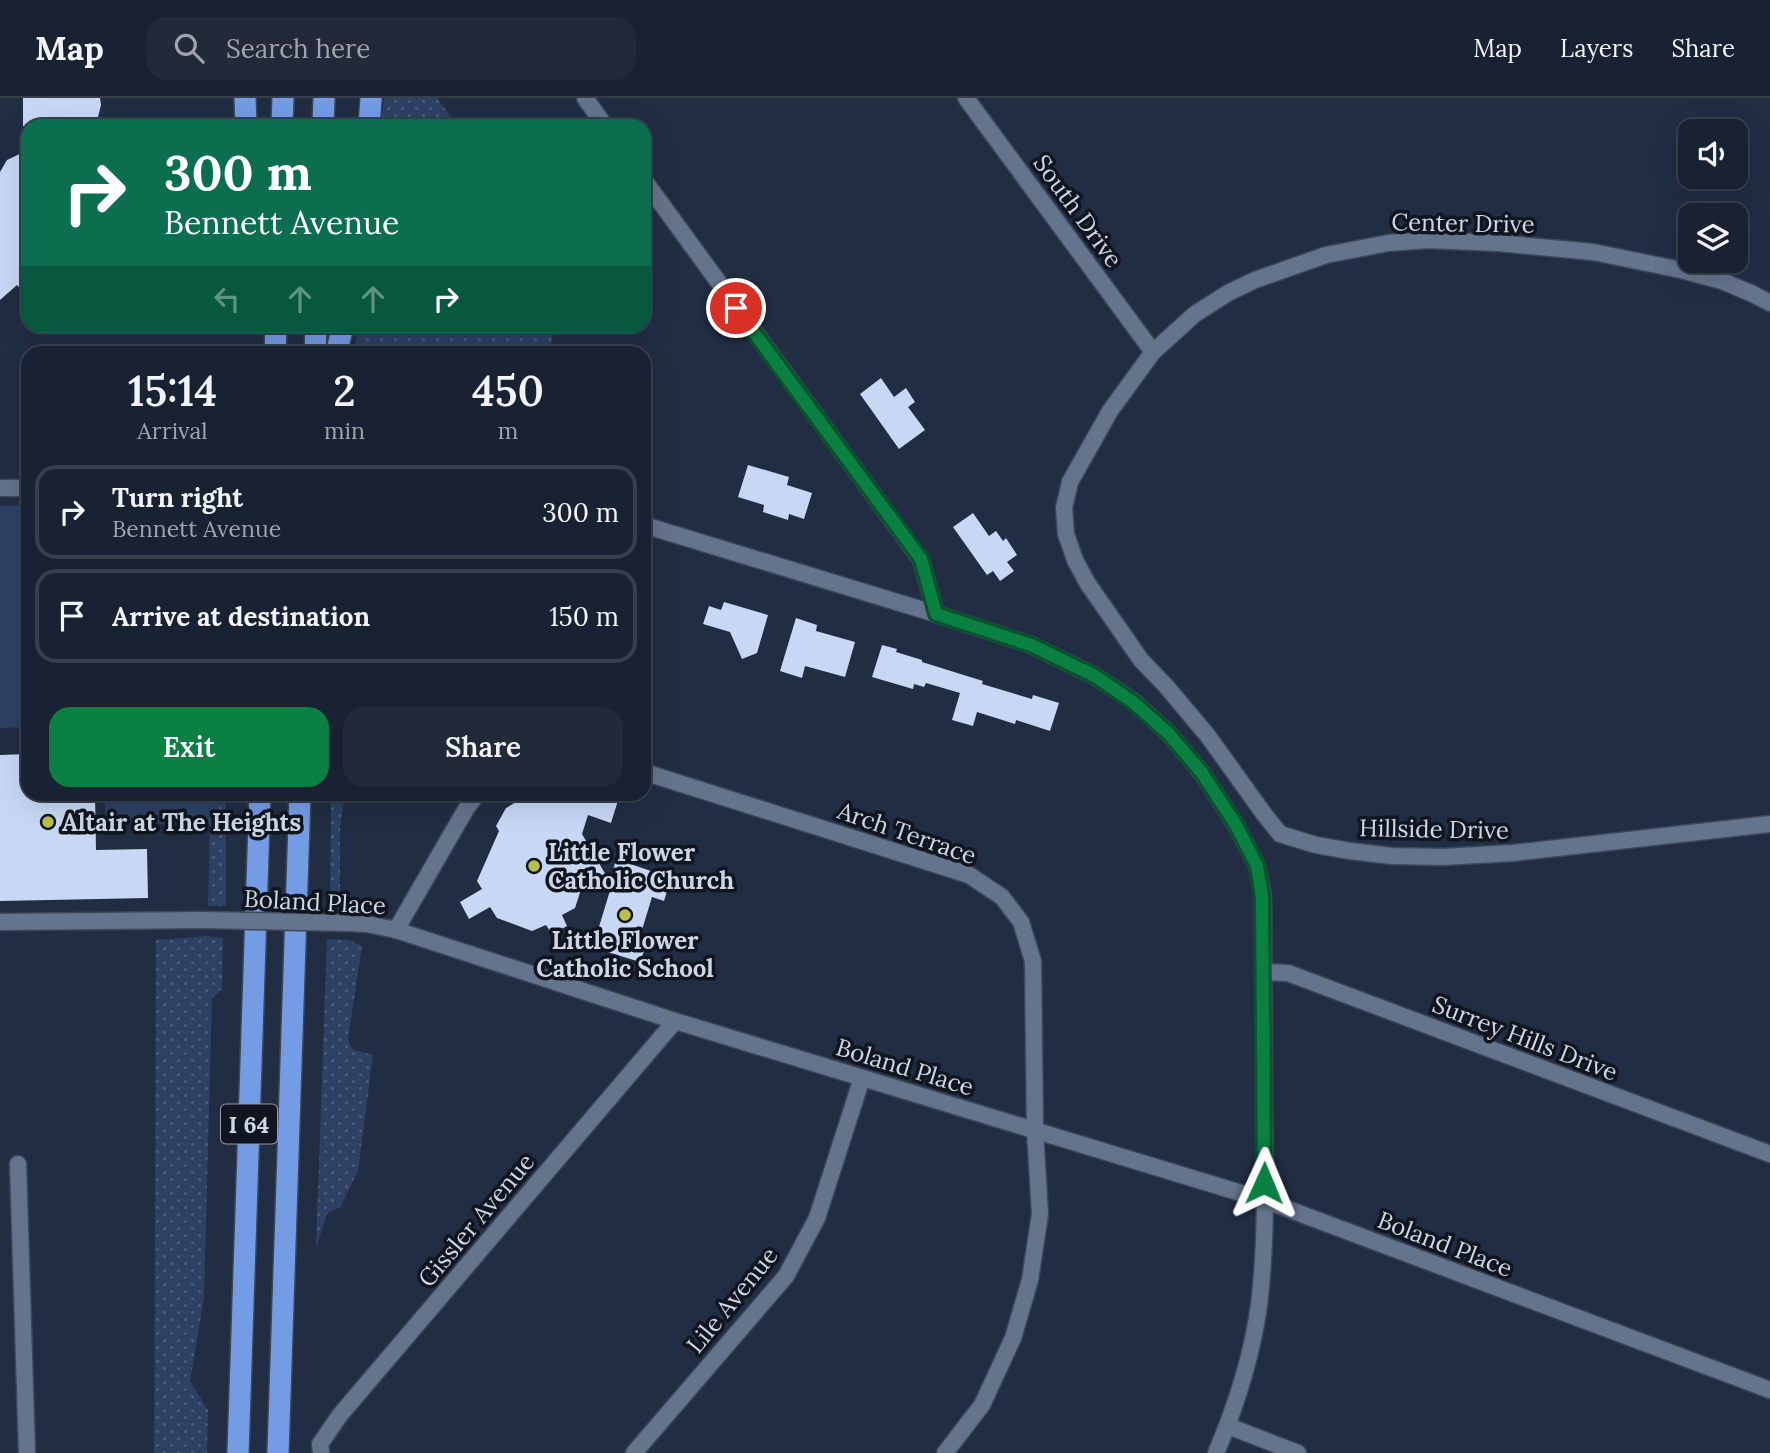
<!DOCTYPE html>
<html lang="en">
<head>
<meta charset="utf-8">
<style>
	body { margin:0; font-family:Lora,serif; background:#222a3a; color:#f1f3f6; height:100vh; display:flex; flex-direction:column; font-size:26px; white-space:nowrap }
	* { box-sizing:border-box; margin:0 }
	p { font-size:23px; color:#9fa4ac }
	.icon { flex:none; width:38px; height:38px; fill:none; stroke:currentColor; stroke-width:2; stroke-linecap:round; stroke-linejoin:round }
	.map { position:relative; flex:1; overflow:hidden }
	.sheet { position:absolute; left:21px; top:248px; width:630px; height:455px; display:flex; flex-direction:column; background:#192232; border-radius:21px; box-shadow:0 7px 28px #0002,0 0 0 2px #373f4d }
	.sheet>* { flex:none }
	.guide { position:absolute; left:21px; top:21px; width:630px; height:214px; border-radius:21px; box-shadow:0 7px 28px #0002,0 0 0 2px #373f4d; background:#0b6e4f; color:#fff; overflow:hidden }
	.tools { position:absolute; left:1678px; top:21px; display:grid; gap:14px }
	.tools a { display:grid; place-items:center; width:70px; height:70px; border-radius:14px; background:#192232; box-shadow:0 7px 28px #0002,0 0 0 2px #373f4d; font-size:35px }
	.pin { position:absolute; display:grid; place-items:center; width:60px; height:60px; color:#fff; margin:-30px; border:4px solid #fff; border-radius:50%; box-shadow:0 2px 7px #0007 }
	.me { position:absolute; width:77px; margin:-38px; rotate:1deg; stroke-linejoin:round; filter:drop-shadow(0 0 5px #0008) }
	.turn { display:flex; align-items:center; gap:24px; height:147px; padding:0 28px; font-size:32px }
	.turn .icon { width:91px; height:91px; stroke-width:2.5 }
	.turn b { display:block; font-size:49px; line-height:60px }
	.lanes { display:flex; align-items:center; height:66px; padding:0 28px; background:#0003; justify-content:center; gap:35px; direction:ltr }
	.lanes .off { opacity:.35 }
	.eta { display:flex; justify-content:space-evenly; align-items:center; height:119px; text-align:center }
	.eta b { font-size:42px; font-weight:600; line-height:49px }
	.button { display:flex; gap:14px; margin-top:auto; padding:14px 28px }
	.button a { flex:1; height:80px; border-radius:21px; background:#0b8043; color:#fff; font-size:28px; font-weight:600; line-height:80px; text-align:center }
	.button a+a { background:#222a3a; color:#f1f3f6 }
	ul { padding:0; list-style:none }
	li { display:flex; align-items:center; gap:21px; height:94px; margin:0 14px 10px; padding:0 14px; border:4px solid #373f4d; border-radius:21px }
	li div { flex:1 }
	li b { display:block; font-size:26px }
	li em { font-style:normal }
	header { display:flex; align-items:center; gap:42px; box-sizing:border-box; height:98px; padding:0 35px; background:#192232; border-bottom:2px solid #373f4d }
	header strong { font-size:33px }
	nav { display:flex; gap:38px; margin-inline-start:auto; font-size:24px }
	.search { width:490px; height:63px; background:#222a3a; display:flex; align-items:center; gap:18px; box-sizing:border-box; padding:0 24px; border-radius:21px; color:#9fa4ac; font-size:26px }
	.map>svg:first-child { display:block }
	.grass { fill:url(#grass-dots) }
	.green { fill:#2d4165 }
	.building { fill:#c8d8f4 }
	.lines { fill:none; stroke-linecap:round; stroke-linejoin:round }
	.street-casing { stroke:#3d4759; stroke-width:19 }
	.highway-casing { stroke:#3d4759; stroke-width:24 }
	.street { stroke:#65748d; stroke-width:16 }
	.highway { stroke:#739ce5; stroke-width:21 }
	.street-bridge-casing { stroke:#3d4759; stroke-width:19; stroke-linecap:butt }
	.street-bridge { stroke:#65748d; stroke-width:16 }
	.route-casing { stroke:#07532c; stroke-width:18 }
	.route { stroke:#0b8043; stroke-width:12 }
	.poi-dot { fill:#bbc045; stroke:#10151f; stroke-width:2.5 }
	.labels { text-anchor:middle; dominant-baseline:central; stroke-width:7; stroke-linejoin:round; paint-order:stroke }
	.shield { fill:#10151f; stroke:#959ca9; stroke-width:2 }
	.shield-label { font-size:23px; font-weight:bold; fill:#ced6e4 }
	.street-label { font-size:24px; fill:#ced6e4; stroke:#10151f }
	.poi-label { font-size:24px; font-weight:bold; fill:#ced6e4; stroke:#10151f; text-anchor:start }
</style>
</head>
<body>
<header>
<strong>Map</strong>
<div class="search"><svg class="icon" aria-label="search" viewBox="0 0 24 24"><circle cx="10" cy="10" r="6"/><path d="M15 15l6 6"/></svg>Search here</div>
<nav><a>Map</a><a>Layers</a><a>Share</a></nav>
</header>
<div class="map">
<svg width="1770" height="1355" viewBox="0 0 1770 1355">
	<defs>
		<pattern id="grass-dots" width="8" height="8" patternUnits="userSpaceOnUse" patternTransform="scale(1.75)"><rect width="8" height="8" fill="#2d4165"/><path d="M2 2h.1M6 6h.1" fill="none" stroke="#4a5c7b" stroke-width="1.8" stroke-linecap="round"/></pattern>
	</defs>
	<rect width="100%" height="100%" fill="#212d43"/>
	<g class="grass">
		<path d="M384,0H437L458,28H381Z"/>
		<path d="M357,228H556L548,255H355Z"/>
		<path d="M217,697H226V808H208L210,726Z"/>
		<path d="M331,697H345L340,729V810L330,811Z"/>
		<path d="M208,838L223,840L222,891L212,900L204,1200L190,1283L208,1312L207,1355H154L156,842Z"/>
		<path d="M327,841L349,842L362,848L348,941L352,951L373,957L358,1073L341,1108L327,1116L316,1150Z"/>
	</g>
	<g class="green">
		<path d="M28,407V629L0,630V408Z"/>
		<path d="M105,697V696L217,697L210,726L105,725Z"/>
	</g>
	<g class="building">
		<path d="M23,0H100L101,7L98,19L108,28H23Z"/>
		<path d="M28,52V199L17,187L0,202V74L7,62Z"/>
		<path d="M881,280L894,299L906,290L915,304L908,309L925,332L899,351L860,296Z"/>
		<path d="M748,367L789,379L787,387L812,395L804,421L789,416L788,422L763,414L764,407L738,399Z"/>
		<path d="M973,415L989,438L996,433L1003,443L1006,440L1017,457L1007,464L1014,473L1000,483L993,473L987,477L953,429Z"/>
		<path d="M724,504L768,517L757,555L742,561L730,534L703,526L709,508L721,512Z"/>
		<path d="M796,520L817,527L816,533L855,544L845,579L805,568L802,580L780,573Z"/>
		<path d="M882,547L897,551L896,554L922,562V564L983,583L982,586L1032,601L1033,597L1059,605L1050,633L1016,622L1015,626L977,614L973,628L952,622L960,595L926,585L924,589L914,586L913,591L872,579Z"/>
		<path d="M28,656V696H95L96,752L147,751L148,800L0,803V657Z"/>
		<path d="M530,696H572L599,705L602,696H620L611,725L588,717L582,736L610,784L616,761L671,780L664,803L652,799L638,845L646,847L640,864L585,847L590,831L598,832L612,786L585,779L575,810L562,817L567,828L552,836L546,827L532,833L497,820L490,809L469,821L460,804L482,791L477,783L499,733L496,728L506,710Z"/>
	</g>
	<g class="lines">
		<defs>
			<g id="street">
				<path d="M585,0L605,28"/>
				<path d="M966,0L1153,254"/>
				<path d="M644,82L921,462L936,516"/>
				<path d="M1770,205L1753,196L1722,183L1681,172L1593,154L1498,145L1428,142L1388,145L1326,157L1255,182L1228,195L1195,216L1153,254L1110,313L1070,384L1064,410L1066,436L1075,462L1088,486L1141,562L1166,588L1208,638L1264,716L1280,736L1316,747L1350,753L1392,758L1443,759L1513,755L1770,726"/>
				<path d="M0,390H28"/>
				<path d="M644,427L936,516L1031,547L1095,578L1134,604L1168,635L1202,675L1236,727L1257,768L1263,798C1263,867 1264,936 1264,1005C1265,1071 1267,1142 1259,1207C1252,1258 1236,1308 1216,1355"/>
				<path d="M644,674L969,777L1002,799L1021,824L1033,863L1035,1033L1040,1116L1030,1182L1013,1240L982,1307L945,1355"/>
				<path d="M0,824L201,822"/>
				<path d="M350,825L367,826L396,832L675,923L1264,1102L1770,1292"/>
				<path d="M396,832L466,711L477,696"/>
				<path d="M1263,874L1288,875L1770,1056"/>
				<path d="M18,1066L27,1355"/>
				<path d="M1228,1328L1298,1355"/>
				<path d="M321,1355L320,1346L340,1317L675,923"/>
				<path d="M634,1355L786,1178L817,1120L862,980"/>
			</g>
			<g id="highway">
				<path d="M245,0L246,28"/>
				<path d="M282,28L283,0"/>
				<path d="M323,28L324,0"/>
				<path d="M369,28L371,0"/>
				<path d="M275,256L276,228"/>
				<path d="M315,256L316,228"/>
				<path d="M336,256L343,228"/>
				<path d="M238,1355L260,696"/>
				<path d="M278,1355L300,696"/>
			</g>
		</defs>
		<use href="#street" class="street-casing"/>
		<use href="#highway" class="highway-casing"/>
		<use href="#street" class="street"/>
		<use href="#highway" class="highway"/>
		<defs>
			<path id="street-bridge" d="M201,822L350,825"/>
		</defs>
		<use href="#street-bridge" class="street-bridge-casing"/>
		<use href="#street-bridge" class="street-bridge"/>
	</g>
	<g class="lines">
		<defs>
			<path id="route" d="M736,210L921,461L936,516L1031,547L1095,578L1133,604L1168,635L1202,675L1236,727L1257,768L1262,798L1264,1085"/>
		</defs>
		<use href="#route" class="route-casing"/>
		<use href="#route" class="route"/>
	</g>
	<g class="poi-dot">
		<circle cx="48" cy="724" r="7"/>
		<circle cx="534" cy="768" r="7"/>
		<circle cx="625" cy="817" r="7"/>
	</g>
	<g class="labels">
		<rect class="shield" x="221" y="1006.5" width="56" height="39" rx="5"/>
		<g class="shield-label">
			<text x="249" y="1026">I 64</text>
		</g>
		<g class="street-label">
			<text transform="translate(1078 113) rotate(54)">South Drive</text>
			<text transform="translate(1463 125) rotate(1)">Center Drive</text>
			<text transform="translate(1434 731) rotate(1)">Hillside Drive</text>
			<text transform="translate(907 735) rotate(19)">Arch Terrace</text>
			<text transform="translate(315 804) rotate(3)">Boland Place</text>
			<text transform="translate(1525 940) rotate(21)">Surrey Hills Drive</text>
			<text transform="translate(905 969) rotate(17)">Boland Place</text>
			<text transform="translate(476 1122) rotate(-50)">Gissler Avenue</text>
			<text transform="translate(1445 1146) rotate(21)">Boland Place</text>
			<text transform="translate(732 1202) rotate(-51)">Lile Avenue</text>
		</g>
		<g class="poi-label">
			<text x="62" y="724">Altair at The Heights</text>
			<text x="548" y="754">Little Flower<tspan x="548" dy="28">Catholic Church</tspan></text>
			<text x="625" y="842" text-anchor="middle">Little Flower<tspan x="625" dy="28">Catholic School</tspan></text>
		</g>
	</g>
</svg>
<div class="tools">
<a><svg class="icon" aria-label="sound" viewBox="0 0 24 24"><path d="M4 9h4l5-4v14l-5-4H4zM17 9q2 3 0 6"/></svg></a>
<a><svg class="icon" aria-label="layers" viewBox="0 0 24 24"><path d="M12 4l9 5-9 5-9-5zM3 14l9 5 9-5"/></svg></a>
</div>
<div class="pin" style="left:736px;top:210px;background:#d93025"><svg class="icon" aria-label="arrive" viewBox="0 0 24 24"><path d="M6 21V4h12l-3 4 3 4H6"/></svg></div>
<svg class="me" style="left:1264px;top:1085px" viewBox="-20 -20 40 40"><path d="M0-17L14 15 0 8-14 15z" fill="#0b8043" stroke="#fff" stroke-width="4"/></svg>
<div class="guide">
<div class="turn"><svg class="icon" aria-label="right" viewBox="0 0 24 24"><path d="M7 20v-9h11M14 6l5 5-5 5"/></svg><div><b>300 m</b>Bennett Avenue</div></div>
<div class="lanes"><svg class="icon off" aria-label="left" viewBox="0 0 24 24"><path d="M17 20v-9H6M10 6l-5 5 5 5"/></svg><svg class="icon off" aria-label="ahead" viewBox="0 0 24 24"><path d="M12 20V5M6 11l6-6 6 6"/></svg><svg class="icon off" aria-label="ahead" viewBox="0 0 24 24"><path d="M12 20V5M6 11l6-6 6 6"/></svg><svg class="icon" aria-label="right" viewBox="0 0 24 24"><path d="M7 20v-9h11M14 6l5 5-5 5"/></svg></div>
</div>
<section class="sheet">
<div class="eta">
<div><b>15:14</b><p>Arrival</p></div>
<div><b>2</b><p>min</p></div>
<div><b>450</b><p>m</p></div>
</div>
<ul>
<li><svg class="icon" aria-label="right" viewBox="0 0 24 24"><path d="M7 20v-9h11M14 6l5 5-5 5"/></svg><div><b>Turn right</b><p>Bennett Avenue</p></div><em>300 m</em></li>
<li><svg class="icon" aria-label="arrive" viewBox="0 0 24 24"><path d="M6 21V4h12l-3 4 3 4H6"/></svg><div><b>Arrive at destination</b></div><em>150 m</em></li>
</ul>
<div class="button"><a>Exit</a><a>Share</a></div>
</section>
</div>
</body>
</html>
